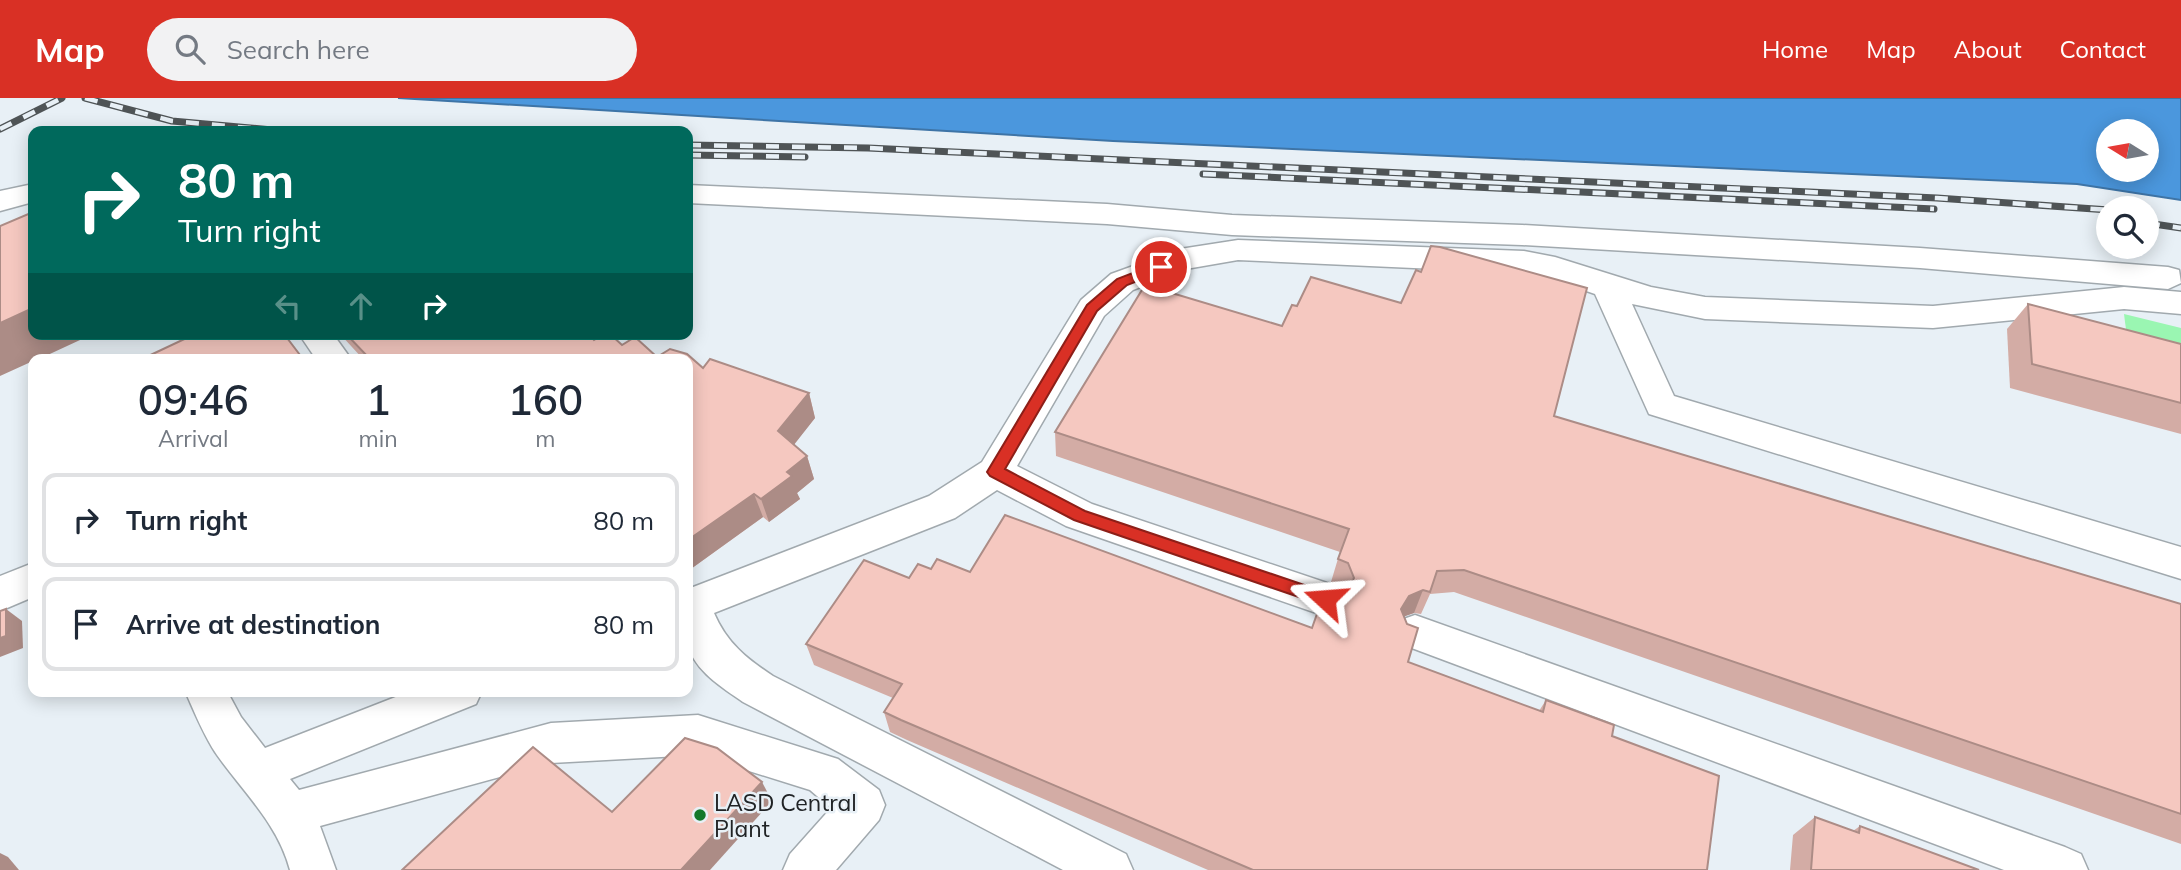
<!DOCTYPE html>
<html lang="en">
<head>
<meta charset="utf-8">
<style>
	body { margin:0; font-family:Mulish,sans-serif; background:#f2f2f3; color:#1f2937; height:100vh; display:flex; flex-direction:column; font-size:26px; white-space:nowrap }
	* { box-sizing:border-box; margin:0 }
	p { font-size:23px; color:#747a83 }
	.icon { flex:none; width:38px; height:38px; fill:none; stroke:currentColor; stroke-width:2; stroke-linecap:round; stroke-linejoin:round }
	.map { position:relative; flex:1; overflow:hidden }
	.side { position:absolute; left:28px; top:256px; width:665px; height:343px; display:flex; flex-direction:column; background:#fff; border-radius:14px; box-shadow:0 4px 18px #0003 }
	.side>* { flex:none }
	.guide { position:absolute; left:28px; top:28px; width:665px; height:214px; border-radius:14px; box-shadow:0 4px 18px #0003; background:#00695c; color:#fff; overflow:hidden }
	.needle { width:46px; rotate:281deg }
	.buttons { position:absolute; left:2096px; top:21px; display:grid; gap:14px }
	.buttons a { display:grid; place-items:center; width:63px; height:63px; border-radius:50%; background:#fff; box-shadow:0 4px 18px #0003; font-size:35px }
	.pin { position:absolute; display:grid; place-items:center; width:60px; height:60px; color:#fff; margin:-30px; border:4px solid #fff; border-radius:50%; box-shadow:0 2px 7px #0007 }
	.me { position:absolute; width:77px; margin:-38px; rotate:289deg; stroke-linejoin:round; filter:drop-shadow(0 0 5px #0008) }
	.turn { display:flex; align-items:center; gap:24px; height:147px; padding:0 35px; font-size:32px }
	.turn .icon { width:91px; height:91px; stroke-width:2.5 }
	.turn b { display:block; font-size:49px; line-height:60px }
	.lanes { display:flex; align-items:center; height:66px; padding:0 35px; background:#0003; justify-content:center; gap:35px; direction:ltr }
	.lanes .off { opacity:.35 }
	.eta { display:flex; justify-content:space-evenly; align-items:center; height:119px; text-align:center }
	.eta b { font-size:42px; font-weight:600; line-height:49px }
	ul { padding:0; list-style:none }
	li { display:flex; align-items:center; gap:21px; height:94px; margin:0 14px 10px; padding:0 21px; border:4px solid #e0e1e3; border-radius:14px }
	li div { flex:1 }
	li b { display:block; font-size:26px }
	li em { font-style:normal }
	header { display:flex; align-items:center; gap:42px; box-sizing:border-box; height:98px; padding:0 35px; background:#d93025; color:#fff }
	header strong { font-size:33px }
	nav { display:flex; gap:38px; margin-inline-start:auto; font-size:24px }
	.search { width:490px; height:63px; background:#f2f2f3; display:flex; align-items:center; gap:18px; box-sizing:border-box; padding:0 24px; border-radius:38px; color:#747a83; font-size:26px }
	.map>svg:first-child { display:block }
	.green { fill:#9af6b2 }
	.water { fill:#4b97dd; stroke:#3e74a6; stroke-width:2; fill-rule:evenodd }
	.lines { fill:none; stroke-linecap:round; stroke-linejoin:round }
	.minor-casing { stroke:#a1a9ae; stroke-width:3 }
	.minor { fill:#fff; fill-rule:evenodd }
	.rail-casing { stroke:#4f5456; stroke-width:7 }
	.rail { stroke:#e8f0f6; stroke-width:4.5; stroke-dasharray:13; stroke-linecap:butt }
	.wall { fill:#d3aca5 }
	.shaded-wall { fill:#ac8c86 }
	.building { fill:#f5c8c0; stroke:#ac8c86; stroke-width:2 }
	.route { fill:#d93025; stroke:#8d1f18; stroke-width:2 }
	.poi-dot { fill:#13782a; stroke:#e8f0f6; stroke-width:2.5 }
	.labels { text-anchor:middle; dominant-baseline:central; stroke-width:5; stroke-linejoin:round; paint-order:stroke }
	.near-poi-label { font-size:23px; fill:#202325; stroke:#e8f0f6; text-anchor:start }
</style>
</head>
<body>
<header>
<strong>Map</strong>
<div class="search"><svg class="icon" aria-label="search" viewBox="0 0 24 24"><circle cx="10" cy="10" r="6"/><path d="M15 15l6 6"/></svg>Search here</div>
<nav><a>Home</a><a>Map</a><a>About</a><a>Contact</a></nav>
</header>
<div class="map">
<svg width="2181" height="772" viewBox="0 0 2181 772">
	<rect width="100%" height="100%" fill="#e8f0f6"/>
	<path class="green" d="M2124,216L2181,230V269L2129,255Z"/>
	<path class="water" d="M398,0H2181V102L2077,86L1113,43ZM2109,33H2147V72H2109Z"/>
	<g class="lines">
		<defs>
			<g id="minor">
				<path d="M33,86V104L0,113V93Z"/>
				<path d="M688,87L1107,106L1232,117L1522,127L1920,150L2168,169L2179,172L2181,185L2168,191L1920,170L1522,147L1232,137L1107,126L688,105Z"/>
				<path d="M1238,142L1524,153L1555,159L1651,189L1705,199L1933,208L2124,189L2181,194V216L2124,211L1933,230L1705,221L1632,206L1674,298L2181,449V481L1649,316L1595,196L1549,180L1524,175L1238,162L1186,171L1133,192L1104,218L1017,368L1092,406L1339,489L1345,501L1339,513L1325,518L1066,428L997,392L955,420L714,515C727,545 746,560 773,578L1126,756L1133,772H1063L743,604C723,590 693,572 688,546C684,529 688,508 688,491L929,398L982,364L1081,202L1111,176L1180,151Z"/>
				<path d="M299,236H333L351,261H316Z"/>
				<path d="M33,465V499L0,513V478Z"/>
				<path d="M1415,517L2065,749L2081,756L2088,772H2004L1401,546L1395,534L1401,522Z"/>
				<path d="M185,593H227L241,619L265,650L411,593H482L476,606L290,681L299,692L551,625L698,617L838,661L879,692L885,707L879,722L836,772H783L790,756L831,710L810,692L698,657L551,665L320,728L336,772H290C278,726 244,695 217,657C204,638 195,615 185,593Z"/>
			</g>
		</defs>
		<use href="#minor" class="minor-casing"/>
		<use href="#minor" class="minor"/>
		<defs>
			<g id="rail">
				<path d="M85,0L172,23L283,33"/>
				<path d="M0,31L62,0"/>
				<path d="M688,47L868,50L1937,100L2109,112"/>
				<path d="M688,57L805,59"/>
				<path d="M1203,76L1934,111"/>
				<path d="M2147,125L2181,130"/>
			</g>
		</defs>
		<use href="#rail" class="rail-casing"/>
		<use href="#rail" class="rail"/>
	</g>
	<g class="wall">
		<path d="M2028,206L2181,246V336L2010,290L2007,231Z"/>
		<path d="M340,236H589L594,242L604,236H610L622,247L635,239L657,259L670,251L687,256L703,270L710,261L809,295L815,320L794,346L807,358L814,381L797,395L800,401L769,424L763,419L688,473V261H363Z"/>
		<path d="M1554,318L2181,506V746L1454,494L1430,496L1421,516L1414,515L1404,518L1408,564L1539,613L1546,602L1612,638L1707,772H1208L907,642L890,634L884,614L893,600L814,567L806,546L909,480L931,471L970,474L1312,530L1332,498L1344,494L1341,488L1331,484L1340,454L1056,358L1055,334Z"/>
		<path d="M1815,719L1853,733L1860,728L1979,772H1790L1793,737Z"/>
	</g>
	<g class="shaded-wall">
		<path d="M33,210V236H93L39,261H33V263L0,278V225Z"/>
		<path d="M809,295L815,320L786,357L778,333Z"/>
		<path d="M807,358L814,381L797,395L800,401L769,424L761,401L787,374Z"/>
		<path d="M754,396L763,419L688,473V442Z"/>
		<path d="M1423,492L1414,515L1400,520L1401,511L1409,498Z"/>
		<path d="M6,511L22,523L23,550L0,559V540Z"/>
		<path d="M762,684L772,703L710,772H681Z"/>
		<path d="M0,755L8,759L19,772H0Z"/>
	</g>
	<g class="building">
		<path d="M33,114V210L0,225V128Z"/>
		<path d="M1431,148L1440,149L1587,190L1554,318L2181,506V716L1464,472L1437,473L1430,494L1423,492L1409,498L1401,511L1407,526L1418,530L1408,564L1543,614L1546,602L1614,627L1612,638L1719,678L1707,772H1253L901,622L884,614L902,586L806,546L864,462L909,480L918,466L931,471L937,461L970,474L1005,417L1312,530L1324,496L1332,498L1347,493L1354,480L1348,465L1338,461L1349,431L1055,334L1145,187L1282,228L1292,207L1297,208L1311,179L1401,205L1416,172L1421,174Z"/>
		<path d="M2028,206L2181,246V305L2032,266Z"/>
		<path d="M195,236H284L303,261H142Z"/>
		<path d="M346,236H589L594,242L604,236H610L622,247L635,239L657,259L670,251L687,256L703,270L710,261L809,295L778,333L807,358L787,374L792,378L761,401L754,396L688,442V261H370Z"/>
		<path d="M6,511V538L0,540V513Z"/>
		<path d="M685,640L717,650L762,684L681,772H402L533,649L612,714Z"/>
		<path d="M1815,719L1859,735L1860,728L1979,772H1811Z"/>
	</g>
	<path class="route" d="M1161,164L1166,166V172L1127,187L1097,213L1005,371L1085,413L1331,496L1333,501L1331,506L1325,508L1074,422L990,378L987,374L1087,207L1117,181Z"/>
	<circle class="poi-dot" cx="700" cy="717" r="7"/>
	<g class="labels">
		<g class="near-poi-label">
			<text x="714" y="704">LASD Central<tspan x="714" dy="26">Plant</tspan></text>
		</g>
	</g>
</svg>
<div class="buttons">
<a><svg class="needle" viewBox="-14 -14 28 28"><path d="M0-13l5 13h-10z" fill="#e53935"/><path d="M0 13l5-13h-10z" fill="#747a83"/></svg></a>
<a><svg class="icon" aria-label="search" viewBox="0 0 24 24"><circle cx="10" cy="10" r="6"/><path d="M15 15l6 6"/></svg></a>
</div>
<div class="pin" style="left:1161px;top:169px;background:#d93025"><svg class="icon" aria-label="arrive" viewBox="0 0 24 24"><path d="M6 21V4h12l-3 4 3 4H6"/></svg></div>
<svg class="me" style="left:1325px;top:501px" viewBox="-20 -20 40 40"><path d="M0-17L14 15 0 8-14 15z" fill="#d93025" stroke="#fff" stroke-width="4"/></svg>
<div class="guide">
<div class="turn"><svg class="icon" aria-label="right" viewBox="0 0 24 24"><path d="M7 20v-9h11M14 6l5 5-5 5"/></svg><div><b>80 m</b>Turn right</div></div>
<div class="lanes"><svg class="icon off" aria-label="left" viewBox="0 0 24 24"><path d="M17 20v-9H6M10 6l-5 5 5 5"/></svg><svg class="icon off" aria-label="ahead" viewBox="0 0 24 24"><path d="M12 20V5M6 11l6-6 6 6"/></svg><svg class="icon" aria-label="right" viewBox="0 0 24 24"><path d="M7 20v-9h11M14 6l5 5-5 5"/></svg></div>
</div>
<section class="side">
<div class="eta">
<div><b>09:46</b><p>Arrival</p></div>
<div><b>1</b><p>min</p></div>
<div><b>160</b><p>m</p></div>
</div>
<ul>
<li><svg class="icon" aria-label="right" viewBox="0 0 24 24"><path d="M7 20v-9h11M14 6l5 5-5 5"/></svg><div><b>Turn right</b></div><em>80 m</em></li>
<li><svg class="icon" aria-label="arrive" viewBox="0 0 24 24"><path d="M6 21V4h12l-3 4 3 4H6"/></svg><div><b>Arrive at destination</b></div><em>80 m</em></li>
</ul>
</section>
</div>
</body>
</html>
